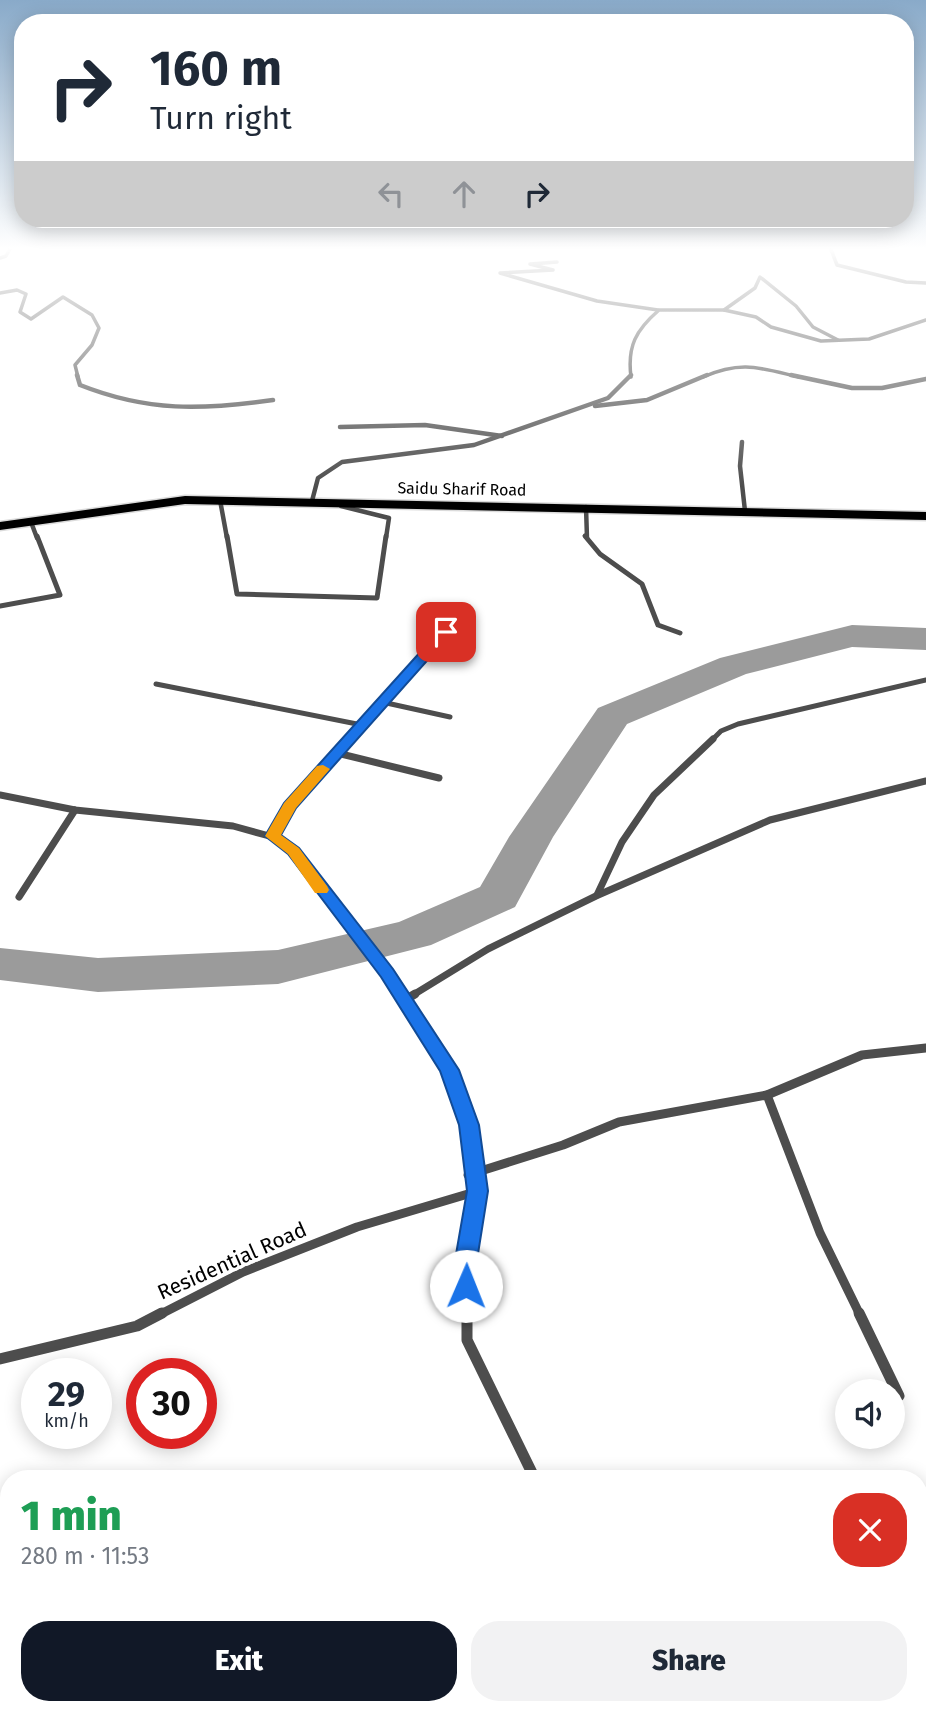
<!DOCTYPE html>
<html lang="en">
<head>
<meta charset="utf-8">
<style>
	body { margin:0; font-family:"Fira Sans",sans-serif; background:#f2f2f3; color:#1f2937; height:100vh; display:flex; flex-direction:column; font-size:26px; white-space:nowrap }
	* { box-sizing:border-box; margin:0 }
	p { font-size:23px; color:#747a83 }
	.icon { flex:none; width:38px; height:38px; fill:none; stroke:currentColor; stroke-width:2; stroke-linecap:round; stroke-linejoin:round }
	.map { position:relative; flex:1; overflow:hidden }
	.sheet { position:absolute; left:0px; top:1470px; width:928px; height:245px; display:flex; flex-direction:column; background:#fff; border-radius:28px 28px 0 0; box-shadow:0 4px 18px #0003 }
	.sheet>* { flex:none }
	.guide { position:absolute; left:14px; top:14px; width:900px; height:214px; border-radius:28px; box-shadow:0 4px 18px #0003; background:#fff; color:#1f2937; overflow:hidden }
	.buttons { position:absolute; left:835px; top:1379px; display:grid; gap:14px }
	.buttons a { display:grid; place-items:center; width:70px; height:70px; border-radius:50%; background:#fff; box-shadow:0 4px 18px #0003; font-size:35px }
	.speed { position:absolute; left:21px; top:1358px; display:flex; gap:14px; font-size:35px; font-weight:700; text-align:center }
	.speed>* { display:grid; place-content:center; width:91px; height:91px; border-radius:50%; background:#fff; box-shadow:0 4px 18px #0003; line-height:1 }
	.speed small { font-size:18px; font-weight:400 }
	.speed .limit { border:10px solid #d22; background:#fff; color:#111 }
	.pin { position:absolute; display:grid; place-items:center; width:60px; height:60px; color:#fff; margin:-30px; border-radius:14px; box-shadow:0 4px 10px #0006 }
	.me { position:absolute; width:77px; margin:-38px; rotate:1deg; stroke-linejoin:round; filter:drop-shadow(0 0 5px #0008) }
	.turn { display:flex; align-items:center; gap:24px; height:147px; padding:0 21px; font-size:32px }
	.turn .icon { width:91px; height:91px; stroke-width:2.5 }
	.turn b { display:block; font-size:49px; line-height:60px }
	.lanes { display:flex; align-items:center; height:66px; padding:0 21px; background:#0003; justify-content:center; gap:35px; direction:ltr }
	.lanes .off { opacity:.35 }
	.round { display:grid; place-items:center; flex:none; width:74px; height:74px; border-radius:28px; background:#f2f2f3 }
	.overview { display:flex; align-items:center; justify-content:space-between; height:119px; padding:0 21px }
	h1 { font-size:42px; font-weight:800; line-height:52px; color:#1e9e55 }
	.primary-button { display:flex; gap:14px; margin-top:auto; padding:14px 21px }
	.primary-button a { flex:1; height:80px; border-radius:28px; background:#111827; color:#fff; font-size:28px; font-weight:800; line-height:80px; text-align:center }
	.primary-button a+a { background:#f2f2f3; color:#1f2937 }
	.map>svg:first-child { display:block }
	.lines { fill:none; stroke-linecap:round; stroke-linejoin:round }
	.river { fill:#9b9b9b; fill-rule:evenodd }
	.primary-casing { stroke:#dbdbdb; stroke-width:3 }
	.path { stroke:#6f6f6f; stroke-width:7; stroke-dasharray:2.5 5; stroke-linecap:butt }
	.minor-far5 { stroke:#4d4d4d; stroke-width:3.5 }
	.minor-far4 { stroke:#4d4d4d; stroke-width:4.5 }
	.minor-far3 { stroke:#4d4d4d; stroke-width:5 }
	.minor-far2 { stroke:#4d4d4d; stroke-width:7 }
	.minor-far1 { stroke:#4d4d4d; stroke-width:9 }
	.minor { stroke:#4d4d4d; stroke-width:11 }
	.primary { fill:#000; fill-rule:evenodd }
	.route { fill:#1a73e8; stroke:#114b97; stroke-width:2 }
	.slow { fill:#f59e0b }
	.labels { text-anchor:middle; dominant-baseline:central; stroke-width:7; stroke-linejoin:round; paint-order:stroke }
	.far-street-label { font-size:16px; fill:#000; stroke:#fff }
	.near-street-label { font-size:21px; fill:#000; stroke:#fff }
</style>
</head>
<body>
<div class="map">
<svg width="926" height="1715" viewBox="0 0 926 1715">
	<rect width="100%" height="100%" fill="#fff"/>
	<g class="lines">
		<path class="river" d="M852,625L926,628V650L852,647L746,674L627,724L553,837L515,907L431,945L278,984L98,992L0,980V948L98,958L278,950L399,922L480,887L509,837L598,708L720,658Z"/>
		<defs>
			<path id="primary" d="M185,496L926,512V520L185,504L0,530V522Z"/>
		</defs>
		<use href="#primary" class="primary-casing"/>
		<path class="path" d="M151,1715L168,1706"/>
		<g class="minor-far5">
			<path d="M830,247L837,265L906,282L926,283"/>
			<path d="M0,258L6,256L11,247"/>
			<path d="M557,262L530,264L553,270L500,273L597,301L658,310"/>
			<path d="M0,293L17,290L26,294L20,312L31,319L63,297L92,315L99,328L92,345L75,365L78,377"/>
			<path d="M724,310L755,288L760,277L796,306L813,327L838,340"/>
			<path d="M631,377C627,346 636,330 659,310H724L756,317L771,327L821,341L869,339L926,320"/>
			<path d="M703,377C742,360 760,368 799,377"/>
		</g>
		<g class="minor-far4">
			<path d="M77,375L80,385C148,412 202,410 273,400"/>
			<path d="M791,375L852,388H882L926,379"/>
			<path d="M595,406L647,400L707,375"/>
			<path d="M340,427L425,425L502,436"/>
			<path d="M742,442L740,466L745,511"/>
			<path d="M220,500L227,538"/>
			<path d="M312,501L318,478L342,462L474,445L608,398L631,375"/>
			<path d="M341,506L389,518L386,538"/>
			<path d="M586,507L587,538"/>
			<path d="M31,522L37,538"/>
		</g>
		<g class="minor-far3">
			<path d="M227,536L237,594L377,598L386,536"/>
			<path d="M585,536L600,554L642,584L658,625L680,633"/>
			<path d="M0,606L60,595L37,536"/>
			<path d="M156,684L362,725"/>
			<path d="M382,702L450,717"/>
			<path d="M348,741L446,632"/>
			<path d="M711,741L721,731L738,724L926,680"/>
		</g>
		<g class="minor-far2">
			<path d="M337,753L439,778"/>
			<path d="M0,795L75,810L233,826L273,837L293,851L401,995"/>
			<path d="M273,837L289,806L349,739"/>
			<path d="M597,895L622,842L654,795L713,739"/>
			<path d="M19,897L75,810"/>
			<path d="M413,995L488,949L596,896L770,820L926,781"/>
		</g>
		<g class="minor-far1">
			<path d="M400,994L449,1071L469,1125L478,1191L466,1260L467,1315"/>
			<path d="M405,1000L415,994"/>
			<path d="M767,1095L820,1233L860,1315"/>
			<path d="M468,1175L563,1145L619,1122L767,1095L862,1055L926,1048"/>
			<path d="M159,1315L243,1272L357,1227L478,1191"/>
		</g>
		<g class="minor">
			<path d="M467,1313V1340L535,1479"/>
			<path d="M859,1313L899,1396"/>
			<path d="M0,1359L137,1326L162,1313"/>
			<path d="M769,1706L780,1715"/>
		</g>
		<use href="#primary" class="primary"/>
	</g>
	<linearGradient id="sky" x2="0" y2="1"><stop stop-color="#89aac9"/><stop offset="0.51" stop-color="#fff"/><stop offset="1" stop-color="#fff" stop-opacity="0"/></linearGradient>
	<rect width="926" height="487" fill="url(#sky)"/>
	<path class="route" d="M446,628L452,632L450,635L296,808L281,835L299,848L393,969L459,1070L479,1125L488,1191L477,1260V1286L474,1293L466,1296L459,1293L455,1286V1260L467,1191L459,1125L440,1071L381,977L288,854L265,836L284,803L441,629Z"/>
	<path class="slow" d="M323,765L330,769L296,808L281,835L299,848L327,886L329,890L327,893H315L288,854L265,836L284,803L317,766Z"/>
	<g class="labels">
		<g class="far-street-label">
			<text transform="translate(462 489) rotate(1)">Saidu Sharif Road</text>
		</g>
		<g class="near-street-label">
			<text transform="translate(232 1261) rotate(-24)">Residential Road</text>
		</g>
	</g>
</svg>
<div class="buttons">
<a><svg class="icon" aria-label="sound" viewBox="0 0 24 24"><path d="M4 9h4l5-4v14l-5-4H4zM17 9q2 3 0 6"/></svg></a>
</div>
<div class="speed"><div>29<small>km/h</small></div><div class="limit">30</div></div>
<div class="pin" style="left:446px;top:632px;background:#d93025"><svg class="icon" aria-label="arrive" viewBox="0 0 24 24"><path d="M6 21V4h12l-3 4 3 4H6"/></svg></div>
<svg class="me" style="left:466px;top:1286px" viewBox="-20 -20 40 40"><circle r="19" fill="#fff"/><path d="M0-13L10 11 0 6-10 11z" fill="#1a73e8"/></svg>
<div class="guide">
<div class="turn"><svg class="icon" aria-label="right" viewBox="0 0 24 24"><path d="M7 20v-9h11M14 6l5 5-5 5"/></svg><div><b>160 m</b>Turn right</div></div>
<div class="lanes"><svg class="icon off" aria-label="left" viewBox="0 0 24 24"><path d="M17 20v-9H6M10 6l-5 5 5 5"/></svg><svg class="icon off" aria-label="ahead" viewBox="0 0 24 24"><path d="M12 20V5M6 11l6-6 6 6"/></svg><svg class="icon" aria-label="right" viewBox="0 0 24 24"><path d="M7 20v-9h11M14 6l5 5-5 5"/></svg></div>
</div>
<section class="sheet">
<div class="overview"><div><h1>1 min</h1><p>280 m · 11:53</p></div><a class="round" style="background:#d93025;color:#fff"><svg class="icon" aria-label="close" viewBox="0 0 24 24"><path d="M6 6l12 12M18 6L6 18"/></svg></a></div>
<div class="primary-button"><a>Exit</a><a>Share</a></div>
</section>
</div>
</body>
</html>
